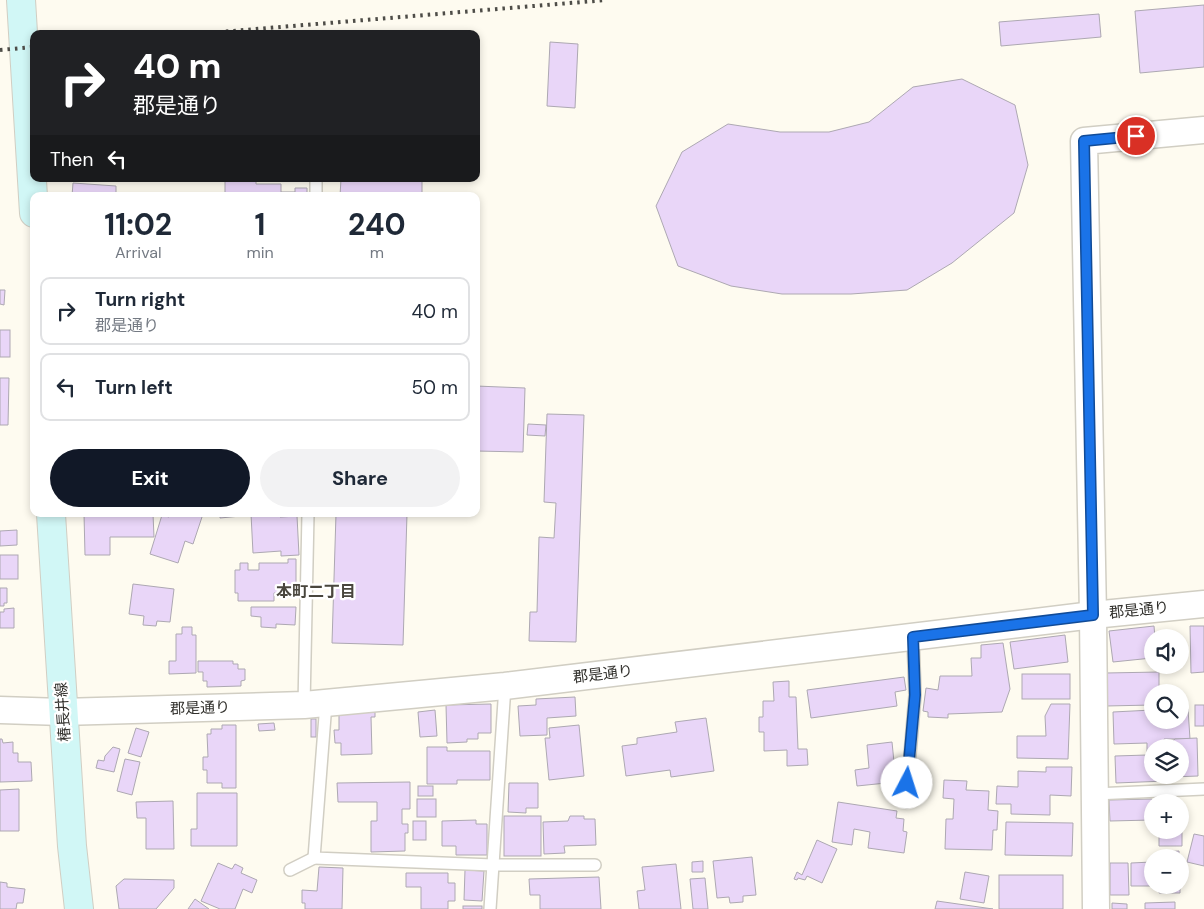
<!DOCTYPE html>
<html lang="en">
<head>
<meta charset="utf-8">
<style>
	body { margin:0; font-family:"DM Sans","Noto Sans JP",sans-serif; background:#f2f2f3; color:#1f2937; height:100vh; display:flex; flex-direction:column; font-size:19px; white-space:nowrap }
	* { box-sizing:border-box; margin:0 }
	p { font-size:16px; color:#747a83 }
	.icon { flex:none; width:28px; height:28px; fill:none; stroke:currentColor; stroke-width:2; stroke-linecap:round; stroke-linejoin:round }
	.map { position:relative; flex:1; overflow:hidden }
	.drawer { position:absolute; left:30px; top:192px; width:450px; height:325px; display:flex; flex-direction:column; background:#fff; border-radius:10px; box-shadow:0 2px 8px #0003 }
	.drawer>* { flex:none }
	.top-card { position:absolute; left:30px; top:30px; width:450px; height:152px; border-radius:10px; box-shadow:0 2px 8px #0003; background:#202124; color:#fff; overflow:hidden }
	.buttons { position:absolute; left:1144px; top:629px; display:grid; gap:10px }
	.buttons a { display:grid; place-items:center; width:45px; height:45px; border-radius:50%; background:#fff; box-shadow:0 2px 8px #0003; font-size:25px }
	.pin { position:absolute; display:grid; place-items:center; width:42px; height:42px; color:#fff; margin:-21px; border:2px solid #fff; border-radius:50%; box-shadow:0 1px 5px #0007 }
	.me { position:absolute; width:55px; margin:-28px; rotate:5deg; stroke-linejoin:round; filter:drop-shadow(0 0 4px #0008) }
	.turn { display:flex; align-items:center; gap:18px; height:105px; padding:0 20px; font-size:22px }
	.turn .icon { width:65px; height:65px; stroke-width:2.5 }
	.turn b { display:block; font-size:35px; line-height:42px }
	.then { display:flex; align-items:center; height:48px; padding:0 20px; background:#0003; gap:10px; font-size:19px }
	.eta { display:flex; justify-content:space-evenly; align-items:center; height:85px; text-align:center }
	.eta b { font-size:30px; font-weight:700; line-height:35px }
	.primary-button { display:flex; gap:10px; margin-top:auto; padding:10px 20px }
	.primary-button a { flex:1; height:58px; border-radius:30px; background:#111827; color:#fff; font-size:20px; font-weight:700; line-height:58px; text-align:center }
	.primary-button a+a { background:#f2f2f3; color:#1f2937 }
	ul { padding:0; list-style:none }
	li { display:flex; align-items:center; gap:15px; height:68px; margin:0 10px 8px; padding:0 10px; border:2px solid #e0e1e3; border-radius:10px }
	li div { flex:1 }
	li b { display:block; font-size:19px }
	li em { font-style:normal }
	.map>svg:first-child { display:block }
	.building { fill:#e9d6f8; stroke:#ada8b2 }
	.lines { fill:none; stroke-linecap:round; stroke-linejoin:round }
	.service-casing { stroke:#d1cec3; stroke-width:14 }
	.tertiary-casing { stroke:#d1cec3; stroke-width:29 }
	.secondary-casing { stroke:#d1cec3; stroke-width:30 }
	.service { stroke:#fff; stroke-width:11 }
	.tertiary { stroke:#fff; stroke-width:26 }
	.secondary { stroke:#d1f7f6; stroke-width:28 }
	.rail { stroke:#4e4d48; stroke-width:4; stroke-dasharray:2.5 5; stroke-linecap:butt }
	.route-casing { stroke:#114b97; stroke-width:12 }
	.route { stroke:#1a73e8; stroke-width:9 }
	.labels { text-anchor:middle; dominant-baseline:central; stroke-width:4.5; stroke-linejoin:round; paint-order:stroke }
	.street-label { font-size:15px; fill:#32312d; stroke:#fff }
	.neighbourhood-label { font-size:16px; font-weight:bold; fill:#49463d; stroke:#fff }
</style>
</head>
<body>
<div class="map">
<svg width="1204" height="909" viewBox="0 0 1204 909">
	<rect width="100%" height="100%" fill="#fefbf0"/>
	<g class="building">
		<path d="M1204,5V67L1140,73L1135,11Z"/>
		<path d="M1099,14L1101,37L1001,46L999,22Z"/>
		<path d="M550,42L578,44L575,108L547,106Z"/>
		<path d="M962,79L1015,105L1028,165L1014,213L952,263L907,290L851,294H782L731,286L678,266L656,206L682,152L728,124L780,132H829L869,122L913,87Z"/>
		<path d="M225,179H256V184H281V192H295V188H307V196H225Z"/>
		<path d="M341,179H422V196H340Z"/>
		<path d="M73,183L116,186V196H72Z"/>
		<path d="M0,290H5L4,305L0,304Z"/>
		<rect x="0" y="330" width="10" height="27"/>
		<path d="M0,378H9L8,425H0Z"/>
		<path d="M476,386L525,388L523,452L476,451Z"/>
		<path d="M547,414L584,415L576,642L529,641L530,612H537L539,537L554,538L556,503L544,502Z"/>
		<path d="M528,424L546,425L545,436L527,435Z"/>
		<path d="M84,514H153L154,537H110V555H85Z"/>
		<path d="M170,514H203L193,544L185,541L178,563L150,554L162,515L169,517Z"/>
		<path d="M220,514H251V515L220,518Z"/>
		<path d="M251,514H280V517L297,516L299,555L281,556V551L253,553Z"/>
		<path d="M336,514H407L403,645L332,643Z"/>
		<path d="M17,530V545L0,546V531Z"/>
		<rect x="0" y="555" width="18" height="24"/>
		<path d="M288,559H296V586H286V593H274V601H238V593H235V570H240V563H248V570H259V563H288Z"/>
		<path d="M133,584L174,589L170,622L157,621L156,626L143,625L144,616L129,614Z"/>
		<path d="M0,588H7V603H4V606H0Z"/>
		<path d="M251,607H296L295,625L276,624V628L261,627V617L251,616Z"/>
		<path d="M14,608V628H0V612H4V609Z"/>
		<path d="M1154,626L1155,638H1152V658L1113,662L1109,631Z"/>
		<path d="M1190,626H1204V672L1191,673Z"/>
		<path d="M182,627H192V635H196V673L169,674V661H176V634H182Z"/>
		<path d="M1065,635L1068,662L1014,669L1010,642Z"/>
		<path d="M1003,643L1010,689L1002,712L948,714V718L928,717V712L923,711L926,688L938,690L940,676H972L971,658H981V645Z"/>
		<path d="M198,661H233V664H238V669H245V680L241,681V686L207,687V681H203V672H198Z"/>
		<path d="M1159,672V692H1152V705L1106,706V673Z"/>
		<rect x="1022" y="674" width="48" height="25"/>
		<path d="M904,677L906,690L895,692L897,706L811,718L807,690Z"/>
		<path d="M789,681V697H796L798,749H807L808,765L787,766V750L764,751V732H759V717H763V701H774L773,682Z"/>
		<path d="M575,697L576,716L547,718V735L520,736L518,706L536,705V699Z"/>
		<path d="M491,704V733H478V739H467V742L447,743L446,705Z"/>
		<path d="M1051,704H1070L1068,759L1017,758V736H1046L1045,716Z"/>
		<rect x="1195" y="705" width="9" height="21"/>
		<path d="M1180,709H1188L1190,739H1164L1165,748H1152V775H1166V781L1116,783L1115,756L1147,755V743L1114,744L1113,712L1152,710V720H1180Z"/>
		<path d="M435,710L437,736L420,737L418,712Z"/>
		<path d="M375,712V717H371L372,754L341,755V743H335L334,730H339V713Z"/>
		<path d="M706,718L714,771L671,777L670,770L626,776L622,746L637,744V738L677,732L675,722Z"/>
		<rect x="311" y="719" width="5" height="18"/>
		<path d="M274,723L275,730L259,731L258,724Z"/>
		<path d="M222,725H236V788H222V783H207V770H203V757H208L207,734H211V729H222Z"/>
		<path d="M579,725L584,776L549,780L545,738H550L549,728Z"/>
		<path d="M136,728L149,732L141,757L128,753Z"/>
		<path d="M1197,738L1198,776L1171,777V775H1180V748H1170V743L1175,739Z"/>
		<path d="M0,739H2L3,743L13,742V753H18V762H31L32,781L0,782Z"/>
		<path d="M892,742L896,782L857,786L855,770L869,768L867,745Z"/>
		<path d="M113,747L120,749L114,772L96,768L98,760L104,761L105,756Z"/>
		<path d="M427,747H447V751H490V780H457V784H427Z"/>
		<path d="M125,759L140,762L132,795L117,791Z"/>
		<path d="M1046,767H1072L1071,796L1050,795V815L1011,814V804H996L997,786L1018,787V771L1046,772Z"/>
		<path d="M944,780L967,781L966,790L989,791L988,810L998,811L997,830H993L992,850L945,849L946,819H953L954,799L943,798Z"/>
		<path d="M410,782V809H402V824H408V833H405V851L371,852V821H377V802H338L337,783Z"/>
		<path d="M509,783H538V808H526V813L508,812Z"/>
		<rect x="418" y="786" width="15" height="10"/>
		<path d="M19,789V831H0V790Z"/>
		<path d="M197,793H237V846H191V829H197Z"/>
		<rect x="417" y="799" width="19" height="18"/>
		<path d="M1152,799V820L1110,821L1109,800Z"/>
		<path d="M173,801L174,849H146V818H137L136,802Z"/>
		<path d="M838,802L897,811L896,818L904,819L903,831L907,832L904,853L868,848L870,832L854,829L852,845L832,842Z"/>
		<rect x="504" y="816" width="37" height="40"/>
		<path d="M570,816H584V819H595L596,845L564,846L565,853L544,854L543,822L568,821Z"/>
		<path d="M1180,817H1182V846H1159V830H1180Z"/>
		<path d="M476,820V824H487V855H456V846H442V821Z"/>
		<rect x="413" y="821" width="13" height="19"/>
		<path d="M1006,822L1073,823L1072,856L1005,855Z"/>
		<path d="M1194,834L1204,836V866L1187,862Z"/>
		<path d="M817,840L837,849L822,883L807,876L805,880L798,878L797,880L794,879L797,872L802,875Z"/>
		<path d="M1179,851V858H1161L1160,852Z"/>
		<path d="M752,857L756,895L743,896V902L730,903L729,897L717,898L713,861Z"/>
		<path d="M703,861V872H692V862Z"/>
		<path d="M1152,862V885H1180V893H1159V886H1131V863Z"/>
		<path d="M218,863L232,869L235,864L243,868L241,873L257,880L252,893L243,889L235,909H220L201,901Z"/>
		<path d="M1110,863H1128L1129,895H1110Z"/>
		<path d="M676,864L681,909H639L637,891L645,890L642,867Z"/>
		<path d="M319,867L343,868L342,909H305V903H302V890L317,891Z"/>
		<path d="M465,870L484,871L482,901L464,900Z"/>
		<path d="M965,872L989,876L984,903L960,899Z"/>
		<path d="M406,873H448V883H455V901H448V909H421V887H406Z"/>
		<rect x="999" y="875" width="64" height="34"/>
		<path d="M599,877L601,909H540V895H530L529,879Z"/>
		<path d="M705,878L708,909H693L690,879Z"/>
		<path d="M124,879L174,880V888L156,909H119L116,886Z"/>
		<path d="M0,882L7,883V887L25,889L23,903H17L16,909H0Z"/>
		<path d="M195,899L209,909H188Z"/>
		<path d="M937,901L993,909H935Z"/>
		<path d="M1175,902V909H1145V903Z"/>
		<path d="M1112,903L1127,904V909H1112Z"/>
		<rect x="463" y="906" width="19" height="3"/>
	</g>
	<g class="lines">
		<defs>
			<g id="service">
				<path d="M316,196V179"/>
				<path d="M326,703L314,858L493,865H595"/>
				<path d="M304,705L308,514"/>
				<path d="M1095,794L1204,789"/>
				<path d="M906,802L915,695L913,637"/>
				<path d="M290,870L314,858"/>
				<path d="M490,909L505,686"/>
			</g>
			<g id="tertiary">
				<path d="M0,710L62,712L304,705L505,686L1093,615L1204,604"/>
				<path d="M1096,909L1093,615L1084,141L1204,130"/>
			</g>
			<g id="secondary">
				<path d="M21,0L34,213"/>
				<path d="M51,514L72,846L79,909"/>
			</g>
		</defs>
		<use href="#service" class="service-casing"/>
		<use href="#tertiary" class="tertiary-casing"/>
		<use href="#secondary" class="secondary-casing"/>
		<use href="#service" class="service"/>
		<use href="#tertiary" class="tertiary"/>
		<use href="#secondary" class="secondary"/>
		<g class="rail">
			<path d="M196,34L606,0"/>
			<path d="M0,50L34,47"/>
		</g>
	</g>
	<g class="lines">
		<defs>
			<path id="route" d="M907,783L915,695L913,637L1093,615L1084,141L1136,136"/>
		</defs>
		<use href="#route" class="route-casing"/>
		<use href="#route" class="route"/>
	</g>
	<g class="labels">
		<g class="street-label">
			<text transform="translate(1139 610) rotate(-6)">郡是通り</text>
			<text transform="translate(603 674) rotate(-7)">郡是通り</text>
			<text transform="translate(200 708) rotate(-2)">郡是通り</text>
			<text transform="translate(63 712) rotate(-94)">椿長井線</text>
		</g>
		<g class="neighbourhood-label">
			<text x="316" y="591">本町二丁目</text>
		</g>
	</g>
</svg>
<div class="buttons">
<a><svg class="icon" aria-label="sound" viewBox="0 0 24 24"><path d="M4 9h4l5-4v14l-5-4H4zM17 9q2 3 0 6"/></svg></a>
<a><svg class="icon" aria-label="search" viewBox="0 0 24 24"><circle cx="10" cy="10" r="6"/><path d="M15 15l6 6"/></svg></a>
<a><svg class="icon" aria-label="layers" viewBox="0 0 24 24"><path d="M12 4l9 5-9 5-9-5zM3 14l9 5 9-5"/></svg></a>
<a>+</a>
<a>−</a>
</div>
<div class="pin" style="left:1136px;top:136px;background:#d93025"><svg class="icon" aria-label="arrive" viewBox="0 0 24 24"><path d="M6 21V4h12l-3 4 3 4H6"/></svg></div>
<svg class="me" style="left:907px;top:783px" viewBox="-20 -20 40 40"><circle r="19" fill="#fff"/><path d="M0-13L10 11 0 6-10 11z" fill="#1a73e8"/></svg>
<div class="top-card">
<div class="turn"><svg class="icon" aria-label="right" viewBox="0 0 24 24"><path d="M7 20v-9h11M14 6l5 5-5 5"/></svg><div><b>40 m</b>郡是通り</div></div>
<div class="then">Then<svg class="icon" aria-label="left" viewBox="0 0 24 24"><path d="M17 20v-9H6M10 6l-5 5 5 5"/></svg></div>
</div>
<section class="drawer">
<div class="eta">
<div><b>11:02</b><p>Arrival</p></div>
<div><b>1</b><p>min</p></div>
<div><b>240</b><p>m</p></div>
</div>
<ul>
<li><svg class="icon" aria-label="right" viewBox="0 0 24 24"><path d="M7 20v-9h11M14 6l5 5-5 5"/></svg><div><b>Turn right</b><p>郡是通り</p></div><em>40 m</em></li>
<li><svg class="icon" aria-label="left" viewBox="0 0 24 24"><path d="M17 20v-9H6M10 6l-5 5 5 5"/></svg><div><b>Turn left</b></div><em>50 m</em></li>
</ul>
<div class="primary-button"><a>Exit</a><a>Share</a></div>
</section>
</div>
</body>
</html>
